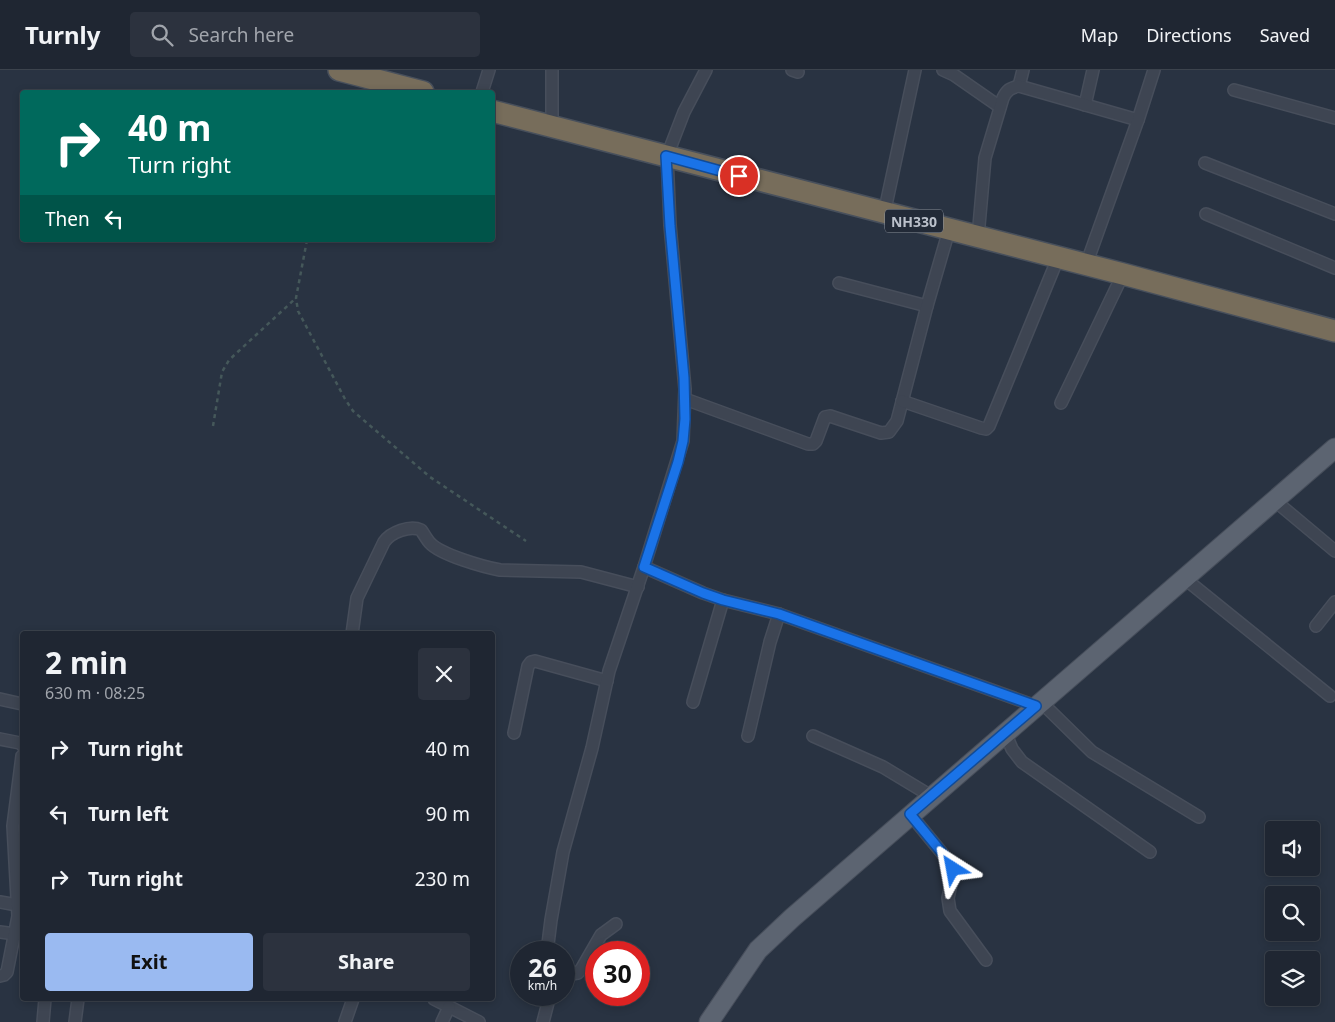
<!DOCTYPE html>
<html lang="en">
<head>
<meta charset="utf-8">
<style>
	body { margin:0; font-family:"Noto Sans",sans-serif; background:#2c323e; color:#f1f3f6; height:100vh; display:flex; flex-direction:column; font-size:19px; white-space:nowrap }
	* { box-sizing:border-box; margin:0 }
	p { font-size:16px; color:#a1a5ac }
	.icon { flex:none; width:28px; height:28px; fill:none; stroke:currentColor; stroke-width:2; stroke-linecap:round; stroke-linejoin:round }
	.map { position:relative; flex:1; overflow:hidden }
	.sheet { position:absolute; left:20px; top:561px; width:475px; height:370px; display:flex; flex-direction:column; background:#1f2632; border-radius:5px; box-shadow:0 2px 8px #0003,0 0 0 1px #3c434d }
	.sheet>* { flex:none }
	.guide { position:absolute; left:20px; top:20px; width:475px; height:152px; border-radius:5px; box-shadow:0 2px 8px #0003,0 0 0 1px #3c434d; background:#00695c; color:#fff; overflow:hidden }
	.buttons { position:absolute; left:1265px; top:751px; display:grid; gap:10px }
	.buttons a { display:grid; place-items:center; width:55px; height:55px; border-radius:5px; background:#1f2632; box-shadow:0 2px 8px #0003,0 0 0 1px #3c434d; font-size:25px }
	.speed { position:absolute; left:510px; top:871px; display:flex; gap:10px; font-size:25px; font-weight:700; text-align:center }
	.speed>* { display:grid; place-content:center; width:65px; height:65px; border-radius:50%; background:#1f2632; box-shadow:0 2px 8px #0003,0 0 0 1px #3c434d; line-height:1 }
	.speed small { font-size:12px; font-weight:400 }
	.speed .limit { border:8px solid #d22; background:#fff; color:#111 }
	.pin { position:absolute; display:grid; place-items:center; width:42px; height:42px; color:#fff; margin:-21px; border:2px solid #fff; border-radius:50%; box-shadow:0 1px 5px #0007 }
	.me { position:absolute; width:55px; margin:-28px; rotate:326deg; stroke-linejoin:round; filter:drop-shadow(0 0 4px #0008) }
	.turn { display:flex; align-items:center; gap:18px; height:105px; padding:0 25px; font-size:22px }
	.turn .icon { width:65px; height:65px; stroke-width:2.5 }
	.turn b { display:block; font-size:35px; line-height:42px }
	.then { display:flex; align-items:center; height:48px; padding:0 25px; background:#0003; gap:10px; font-size:19px }
	.round { display:grid; place-items:center; flex:none; width:52px; height:52px; border-radius:5px; background:#2c323e }
	.headline { display:flex; align-items:center; justify-content:space-between; height:85px; padding:0 25px }
	h1 { font-size:30px; font-weight:700; line-height:38px }
	.primary-button { display:flex; gap:10px; margin-top:auto; padding:10px 25px }
	.primary-button a { flex:1; height:58px; border-radius:5px; background:#9abaf1; color:#111; font-size:20px; font-weight:700; line-height:58px; text-align:center }
	.primary-button a+a { background:#2c323e; color:#f1f3f6 }
	ul { padding:0; list-style:none }
	li { display:flex; align-items:center; gap:15px; height:65px; padding:0 25px }
	li div { flex:1 }
	li b { display:block; font-size:19px }
	li em { font-style:normal }
	header { display:flex; align-items:center; gap:30px; box-sizing:border-box; height:70px; padding:0 25px; background:#1f2632; border-bottom:1px solid #3c434d }
	header strong { font-size:24px }
	nav { display:flex; gap:28px; margin-inline-start:auto; font-size:18px }
	.search { width:350px; height:45px; background:#2c323e; display:flex; align-items:center; gap:12px; box-sizing:border-box; padding:0 18px; border-radius:5px; color:#a1a5ac; font-size:19px }
	.map>svg:first-child { display:block }
	.lines { fill:none; stroke-linecap:round; stroke-linejoin:round }
	.street-casing { stroke:#474e5b; stroke-width:14 }
	.primary-casing { stroke:#474e5b; stroke-width:21 }
	.highway-casing { stroke:#48505c; stroke-width:24 }
	.path { stroke:#45585a; stroke-width:2.5; stroke-dasharray:4 4; stroke-linecap:butt }
	.street { stroke:#3e4552; stroke-width:11 }
	.primary { stroke:#5c6471; stroke-width:19 }
	.highway { stroke:#776d5b; stroke-width:21 }
	.route-casing { stroke:#114b97; stroke-width:12 }
	.route { stroke:#1a73e8; stroke-width:9 }
	.labels { text-anchor:middle; dominant-baseline:central; stroke-width:5; stroke-linejoin:round; paint-order:stroke }
	.shield { fill:#222a37; stroke:#8d949f; stroke-width:1 }
	.shield-label { font-size:14px; font-weight:bold; fill:#bbc1cb }
</style>
</head>
<body>
<header>
<strong>Turnly</strong>
<div class="search"><svg class="icon" aria-label="search" viewBox="0 0 24 24"><circle cx="10" cy="10" r="6"/><path d="M15 15l6 6"/></svg>Search here</div>
<nav><a>Map</a><a>Directions</a><a>Saved</a></nav>
</header>
<div class="map">
<svg width="1335" height="952" viewBox="0 0 1335 952">
	<rect width="100%" height="100%" fill="#293342"/>
	<g class="lines">
		<defs>
			<g id="street">
				<path d="M792,0L798,2"/>
				<path d="M943,0L954,5L1000,37"/>
				<path d="M1019,16L1023,0"/>
				<path d="M1234,20L1335,48"/>
				<path d="M482,22L489,0"/>
				<path d="M1085,35L1093,0"/>
				<path d="M552,57V0"/>
				<path d="M1205,93L1335,144"/>
				<path d="M884,144L915,0"/>
				<path d="M1206,144L1335,198"/>
				<path d="M978,167L985,88L1003,28C1007,20 1010,18 1019,16L1138,50"/>
				<path d="M1086,195L1138,50L1154,0"/>
				<path d="M839,213L927,236"/>
				<path d="M685,329L808,374H813L816,371L825,347L830,346L881,363L889,362L897,351L927,236L949,160"/>
				<path d="M902,331L981,358L986,359L989,356L1058,188"/>
				<path d="M1061,333L1123,204"/>
				<path d="M1274,430L1335,481"/>
				<path d="M644,497L703,523L723,530L779,544L1036,636"/>
				<path d="M1184,508L1330,626"/>
				<path d="M1316,556L1335,532"/>
				<path d="M352,564L357,528L384,472C391,462 410,455 421,460C424,464 427,470 430,473C441,485 484,497 500,500L581,502L638,517"/>
				<path d="M0,629L22,634"/>
				<path d="M693,632L723,530"/>
				<path d="M1041,632L1092,682L1199,747"/>
				<path d="M1005,662L1012,679L1022,692L1150,782"/>
				<path d="M514,663L528,596L531,592L535,591L607,611"/>
				<path d="M748,666L770,572L779,544"/>
				<path d="M813,666L883,697L931,726"/>
				<path d="M0,669L20,673L22,675"/>
				<path d="M910,744L951,794L953,805L948,828L950,841L986,890"/>
				<path d="M0,832L17,835"/>
				<path d="M0,862L15,864"/>
				<path d="M547,882L551,850L563,782L592,678L609,601L644,497L683,371L685,319L670,155L667,86L684,42L706,0"/>
				<path d="M564,905L578,903L582,898L601,865L616,854"/>
				<path d="M0,906L4,905L7,902L18,846L13,756L22,686"/>
				<path d="M434,929L479,952"/>
				<path d="M43,952L45,929"/>
				<path d="M75,952L78,929"/>
				<path d="M345,952L353,929"/>
				<path d="M442,952L449,937"/>
				<path d="M543,952L550,925"/>
			</g>
			<path id="primary" d="M709,952L758,880L792,848L1335,378"/>
			<g id="highway">
				<path d="M339,0L423,22"/>
				<path d="M492,41L1123,204L1335,261"/>
			</g>
		</defs>
		<use href="#street" class="street-casing"/>
		<use href="#primary" class="primary-casing"/>
		<use href="#highway" class="highway-casing"/>
		<g class="path">
			<path d="M307,170L296,228L298,241L345,329L353,341L430,407L526,471"/>
			<path d="M213,356L222,302L229,290L296,228"/>
		</g>
		<use href="#street" class="street"/>
		<use href="#primary" class="primary"/>
		<use href="#highway" class="highway"/>
	</g>
	<g class="lines">
		<defs>
			<path id="route" d="M739,106L666,86L670,156L684,308L685,349L683,371L678,392L644,497L703,523L723,530L779,544L1036,636L910,744L948,790L953,799"/>
		</defs>
		<use href="#route" class="route-casing"/>
		<use href="#route" class="route"/>
	</g>
	<g class="labels">
		<rect class="shield" x="885" y="139.5" width="58" height="23" rx="4"/>
		<g class="shield-label">
			<text x="914" y="151">NH330</text>
		</g>
	</g>
</svg>
<div class="buttons">
<a><svg class="icon" aria-label="sound" viewBox="0 0 24 24"><path d="M4 9h4l5-4v14l-5-4H4zM17 9q2 3 0 6"/></svg></a>
<a><svg class="icon" aria-label="search" viewBox="0 0 24 24"><circle cx="10" cy="10" r="6"/><path d="M15 15l6 6"/></svg></a>
<a><svg class="icon" aria-label="layers" viewBox="0 0 24 24"><path d="M12 4l9 5-9 5-9-5zM3 14l9 5 9-5"/></svg></a>
</div>
<div class="speed"><div>26<small>km/h</small></div><div class="limit">30</div></div>
<div class="pin" style="left:739px;top:106px;background:#d93025"><svg class="icon" aria-label="arrive" viewBox="0 0 24 24"><path d="M6 21V4h12l-3 4 3 4H6"/></svg></div>
<svg class="me" style="left:953px;top:799px" viewBox="-20 -20 40 40"><path d="M0-17L14 15 0 8-14 15z" fill="#1a73e8" stroke="#fff" stroke-width="4"/></svg>
<div class="guide">
<div class="turn"><svg class="icon" aria-label="right" viewBox="0 0 24 24"><path d="M7 20v-9h11M14 6l5 5-5 5"/></svg><div><b>40 m</b>Turn right</div></div>
<div class="then">Then<svg class="icon" aria-label="left" viewBox="0 0 24 24"><path d="M17 20v-9H6M10 6l-5 5 5 5"/></svg></div>
</div>
<section class="sheet">
<div class="headline"><div><h1>2 min</h1><p>630 m · 08:25</p></div><a class="round"><svg class="icon" aria-label="close" viewBox="0 0 24 24"><path d="M6 6l12 12M18 6L6 18"/></svg></a></div>
<ul>
<li><svg class="icon" aria-label="right" viewBox="0 0 24 24"><path d="M7 20v-9h11M14 6l5 5-5 5"/></svg><div><b>Turn right</b></div><em>40 m</em></li>
<li><svg class="icon" aria-label="left" viewBox="0 0 24 24"><path d="M17 20v-9H6M10 6l-5 5 5 5"/></svg><div><b>Turn left</b></div><em>90 m</em></li>
<li><svg class="icon" aria-label="right" viewBox="0 0 24 24"><path d="M7 20v-9h11M14 6l5 5-5 5"/></svg><div><b>Turn right</b></div><em>230 m</em></li>
</ul>
<div class="primary-button"><a>Exit</a><a>Share</a></div>
</section>
</div>
</body>
</html>
